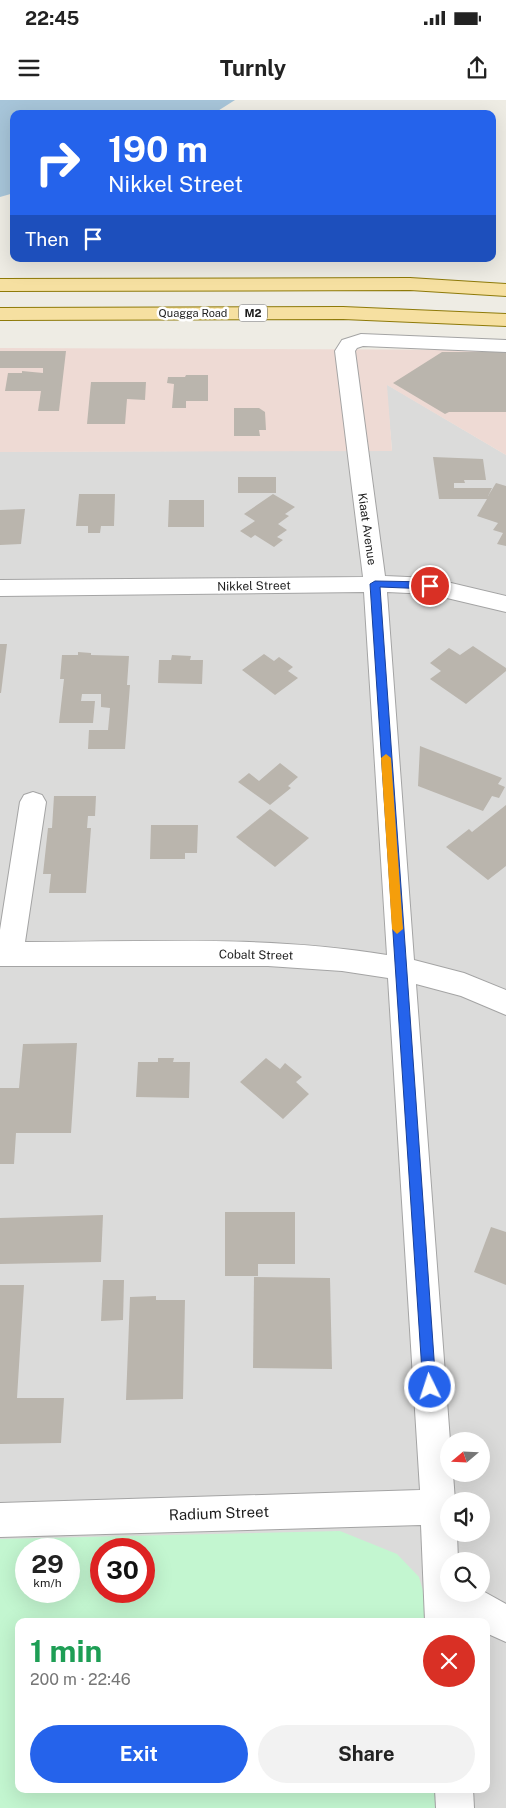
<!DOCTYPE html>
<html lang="en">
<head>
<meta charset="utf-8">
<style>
	body { margin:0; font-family:"Public Sans",sans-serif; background:#f2f2f2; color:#222; height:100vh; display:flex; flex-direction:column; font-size:19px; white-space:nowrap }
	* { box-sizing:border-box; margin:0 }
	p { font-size:16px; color:#767676 }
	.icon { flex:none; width:28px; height:28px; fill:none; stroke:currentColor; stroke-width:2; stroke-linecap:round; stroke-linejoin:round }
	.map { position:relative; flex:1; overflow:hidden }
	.drawer { position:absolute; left:15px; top:1518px; width:475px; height:175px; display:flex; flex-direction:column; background:#fff; border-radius:10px; box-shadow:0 5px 20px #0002 }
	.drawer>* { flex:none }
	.hud { position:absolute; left:10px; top:10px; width:486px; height:152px; border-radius:10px; box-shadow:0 5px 20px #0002; background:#2563eb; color:#fff; overflow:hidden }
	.needle { width:32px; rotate:251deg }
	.fabs { position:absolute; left:440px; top:1332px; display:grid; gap:10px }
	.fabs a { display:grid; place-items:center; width:50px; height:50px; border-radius:50%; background:#fff; box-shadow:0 5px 20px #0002; font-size:25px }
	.speed { position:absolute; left:15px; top:1438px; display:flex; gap:10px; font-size:25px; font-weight:700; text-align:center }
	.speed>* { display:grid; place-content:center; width:65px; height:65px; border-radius:50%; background:#fff; box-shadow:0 5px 20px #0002; line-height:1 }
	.speed small { font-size:12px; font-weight:400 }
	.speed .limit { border:8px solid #d22; background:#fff; color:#111 }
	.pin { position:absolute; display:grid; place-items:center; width:42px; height:42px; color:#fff; margin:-21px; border:2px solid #fff; border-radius:50%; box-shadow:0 1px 5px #0007 }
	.me { position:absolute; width:55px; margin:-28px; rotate:356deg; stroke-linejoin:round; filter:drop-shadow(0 0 4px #0008) }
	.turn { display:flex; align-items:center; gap:18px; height:105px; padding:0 15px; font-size:22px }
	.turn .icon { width:65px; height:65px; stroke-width:2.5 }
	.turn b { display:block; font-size:35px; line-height:42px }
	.then { display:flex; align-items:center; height:48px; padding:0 15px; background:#0003; gap:10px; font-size:19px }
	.round { display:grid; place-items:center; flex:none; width:52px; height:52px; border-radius:26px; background:#f2f2f2 }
	.overview { display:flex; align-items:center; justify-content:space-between; height:85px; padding:0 15px }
	h1 { font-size:30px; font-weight:700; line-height:38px; color:#1e9e55 }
	.action { display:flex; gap:10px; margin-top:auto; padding:10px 15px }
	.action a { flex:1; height:58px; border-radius:30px; background:#2563eb; color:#fff; font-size:20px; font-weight:700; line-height:58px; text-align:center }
	.action a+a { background:#f2f2f2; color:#222 }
	.status { display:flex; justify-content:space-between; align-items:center; height:35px; padding:0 25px; background:#fff; direction:ltr }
	.status svg { height:14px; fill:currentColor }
	header { display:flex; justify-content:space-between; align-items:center; height:65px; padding:0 15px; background:#fff; font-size:22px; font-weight:700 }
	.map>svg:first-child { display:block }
	.residential { fill:#dbdbda; fill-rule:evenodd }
	.commercial { fill:#eedad4 }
	.park { fill:#c3f6d0; fill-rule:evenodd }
	.water { fill:#a7c5d9 }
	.building { fill:#bab5ad }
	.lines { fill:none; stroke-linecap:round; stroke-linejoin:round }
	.minor-casing { stroke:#a4a4a4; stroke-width:2 }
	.major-casing { stroke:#8e7a09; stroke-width:2 }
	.minor { fill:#fff; fill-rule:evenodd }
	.major { fill:#f6e0a1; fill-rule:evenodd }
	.route { fill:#2563eb; stroke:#184099 }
	.slow { fill:#f59e0b }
	.labels { text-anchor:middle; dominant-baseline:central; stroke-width:5; stroke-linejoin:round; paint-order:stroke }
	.far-street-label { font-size:11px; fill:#1d1d1d; stroke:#fff }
	.shield { fill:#fff; stroke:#616161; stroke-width:1 }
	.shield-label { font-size:11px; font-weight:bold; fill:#1d1d1d }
	.street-label { font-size:12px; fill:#1d1d1d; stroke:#fff }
	.near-street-label { font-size:15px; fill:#1d1d1d; stroke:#fff }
</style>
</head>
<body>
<div class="status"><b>22:45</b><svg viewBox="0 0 49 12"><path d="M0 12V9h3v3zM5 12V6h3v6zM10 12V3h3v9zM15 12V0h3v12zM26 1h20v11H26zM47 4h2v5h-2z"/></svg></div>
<header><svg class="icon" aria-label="menu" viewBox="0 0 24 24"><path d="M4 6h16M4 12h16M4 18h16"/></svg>Turnly<svg class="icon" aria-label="share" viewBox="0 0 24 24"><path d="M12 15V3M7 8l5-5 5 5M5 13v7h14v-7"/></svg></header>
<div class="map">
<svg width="506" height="1708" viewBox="0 0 506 1708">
	<rect width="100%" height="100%" fill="#eeece4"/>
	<path class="residential" d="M386,284L506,355V1708H0V352L392,350ZM449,1341H481V1374H449ZM449,1401H481V1434H449ZM26,1449H69V1491H26ZM101,1449H144V1491H101ZM449,1461H481V1494H449ZM19,1521H486V1689H19Z"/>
	<path class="commercial" d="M0,248L506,250V355L387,285L392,351L0,352Z"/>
	<path class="park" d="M340,1431L397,1454L419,1477L429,1512L430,1521H19V1689H436L437,1708H0V1439ZM26,1449H69V1491H26ZM101,1449H144V1491H101Z"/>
	<path class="water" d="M0,0H235L213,14H14V93L0,97Z"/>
	<g class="building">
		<path d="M0,251H66L59,311H38L41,291H5L8,273H22V271L43,273V268H0Z"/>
		<path d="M442,252H506V312H449L445,314L393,283Z"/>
		<path d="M186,275H208V301H186V308H172L174,284L167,283L168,277H185Z"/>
		<path d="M91,282H146L145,300L127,299L125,324H87Z"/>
		<path d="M234,308H259L265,312L266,330H259L260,336H234Z"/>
		<path d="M433,357L483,359L486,380H464L465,383H454V388H492L488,396L496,383L506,386V446L497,444L503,433L493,430L498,423L477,416L487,399H439Z"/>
		<rect x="238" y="377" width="38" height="16"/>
		<path d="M79,394H115L114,426H101L100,433H88V426H76Z"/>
		<path d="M273,394L295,407L285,414L289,416L278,424L287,430L277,437L283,440L274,447L255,435L251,438L240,431L255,421L244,414Z"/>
		<path d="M169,400H204V427H168Z"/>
		<path d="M25,409L21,444L0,445V410Z"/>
		<path d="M0,544H7L1,593H0Z"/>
		<path d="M473,546L506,568V571L466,604L430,579L441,571L430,563L449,548L460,555Z"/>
		<path d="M78,552L91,553V555L129,556L127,585H130L125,649H88L89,630H108L110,608L101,607V594H82L81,601H95L93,623H59L64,579H60L62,555H78Z"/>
		<path d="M264,554L274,561L279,557L293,567L288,571L298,578L275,595L242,570Z"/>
		<path d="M172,555L191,556L190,560H203L202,584L158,583L159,560H171Z"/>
		<path d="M420,646L502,678L498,684L505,687L499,698L492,696L483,711L418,686Z"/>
		<path d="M280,663L298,677L288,686L291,688L270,705L238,682L249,673L259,681Z"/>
		<path d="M54,696H96L95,716H88L87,728H91L86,793H49L51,774H43L48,728H52Z"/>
		<path d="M506,705V766L488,780L446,747L469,729L472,732Z"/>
		<path d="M270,709L309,738L275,767L236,737Z"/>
		<path d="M151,725H198L197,753H185V759H150Z"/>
		<path d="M77,943L71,1033H16L14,1064H0V988H19L23,944Z"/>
		<path d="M158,958H174L173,962H190L189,998L136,997L138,962H158Z"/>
		<path d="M266,958L280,969L285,963L302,977L296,982L309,994L283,1019L240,982Z"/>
		<path d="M225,1112H295V1164H258V1176H225Z"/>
		<path d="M103,1115L101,1162L0,1164V1118Z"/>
		<path d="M491,1127L506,1132V1185L474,1172Z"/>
		<path d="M254,1177L330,1178L332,1269L253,1268Z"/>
		<path d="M103,1180H124L123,1220L101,1221Z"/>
		<path d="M0,1185H24L17,1298H64L61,1343L0,1344Z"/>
		<path d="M156,1196V1200H185L183,1299L126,1300L130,1197Z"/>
	</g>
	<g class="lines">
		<defs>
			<g id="minor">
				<path d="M361,234L506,240V252L363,246L357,248L355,251L385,476L430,478L506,496V512L430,494L387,492L414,860L464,873L506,890V915L461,896L416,884L450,1341H449V1374H453L455,1401H449V1434H457L458,1461H449V1494H481V1490L506,1504V1542L486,1533V1521H466L461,1518V1521H425L421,1425L0,1437V1403L420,1390L388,878L342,871L268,866H0V830L20,702L24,695L33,692L42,695L46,702L25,842C145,842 268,835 387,855L364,492L0,496V480L363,477L335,251L342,240Z"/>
				<path d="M435,1689H473L474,1708H436Z"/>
			</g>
			<g id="major">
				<path d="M410,178L506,184V196L410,190L0,191V179Z"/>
				<path d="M343,207L506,214V226L343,219L0,220V208Z"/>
			</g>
		</defs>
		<use href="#minor" class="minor-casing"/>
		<use href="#major" class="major-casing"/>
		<use href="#minor" class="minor"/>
		<use href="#major" class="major"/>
	</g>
	<path class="route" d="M375,481L430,482L435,486L430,489L380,487L436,1287L434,1292L430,1294L425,1292L423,1287L370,484Z"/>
	<path class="slow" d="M386,654L391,658L403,829L397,834L392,829L381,658Z"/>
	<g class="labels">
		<g class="far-street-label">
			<text x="193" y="213">Quagga Road</text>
		</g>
		<rect class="shield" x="239" y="204.5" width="28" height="17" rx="4"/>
		<g class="shield-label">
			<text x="253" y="213">M2</text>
		</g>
		<g class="street-label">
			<text transform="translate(367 429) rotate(82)">Kiaat Avenue</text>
			<text transform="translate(254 486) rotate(-1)">Nikkel Street</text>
			<text transform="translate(256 855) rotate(1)">Cobalt Street</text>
		</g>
		<g class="near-street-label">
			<text transform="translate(219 1413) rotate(-2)">Radium Street</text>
		</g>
	</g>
</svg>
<div class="fabs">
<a><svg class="needle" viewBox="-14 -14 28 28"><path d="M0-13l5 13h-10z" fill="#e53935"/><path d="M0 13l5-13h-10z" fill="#767676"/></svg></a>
<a><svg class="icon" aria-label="sound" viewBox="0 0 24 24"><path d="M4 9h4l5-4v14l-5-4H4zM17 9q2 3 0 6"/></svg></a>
<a><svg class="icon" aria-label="search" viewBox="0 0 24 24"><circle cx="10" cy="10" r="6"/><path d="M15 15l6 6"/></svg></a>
</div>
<div class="speed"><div>29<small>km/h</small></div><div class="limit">30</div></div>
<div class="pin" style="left:430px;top:486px;background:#d93025"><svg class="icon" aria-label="arrive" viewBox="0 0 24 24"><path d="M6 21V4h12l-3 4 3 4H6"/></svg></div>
<svg class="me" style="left:430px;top:1287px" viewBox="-20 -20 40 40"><circle r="17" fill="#2563eb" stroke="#fff" stroke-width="3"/><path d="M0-11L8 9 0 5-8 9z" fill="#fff"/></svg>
<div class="hud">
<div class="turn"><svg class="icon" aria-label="right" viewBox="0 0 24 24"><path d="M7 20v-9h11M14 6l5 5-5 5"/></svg><div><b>190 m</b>Nikkel Street</div></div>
<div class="then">Then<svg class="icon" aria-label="arrive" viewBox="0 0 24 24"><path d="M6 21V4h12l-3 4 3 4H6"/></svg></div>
</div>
<section class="drawer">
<div class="overview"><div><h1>1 min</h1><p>200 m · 22:46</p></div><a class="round" style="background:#d93025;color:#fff"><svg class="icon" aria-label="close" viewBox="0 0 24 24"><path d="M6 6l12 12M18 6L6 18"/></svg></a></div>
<div class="action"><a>Exit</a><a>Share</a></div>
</section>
</div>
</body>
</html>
